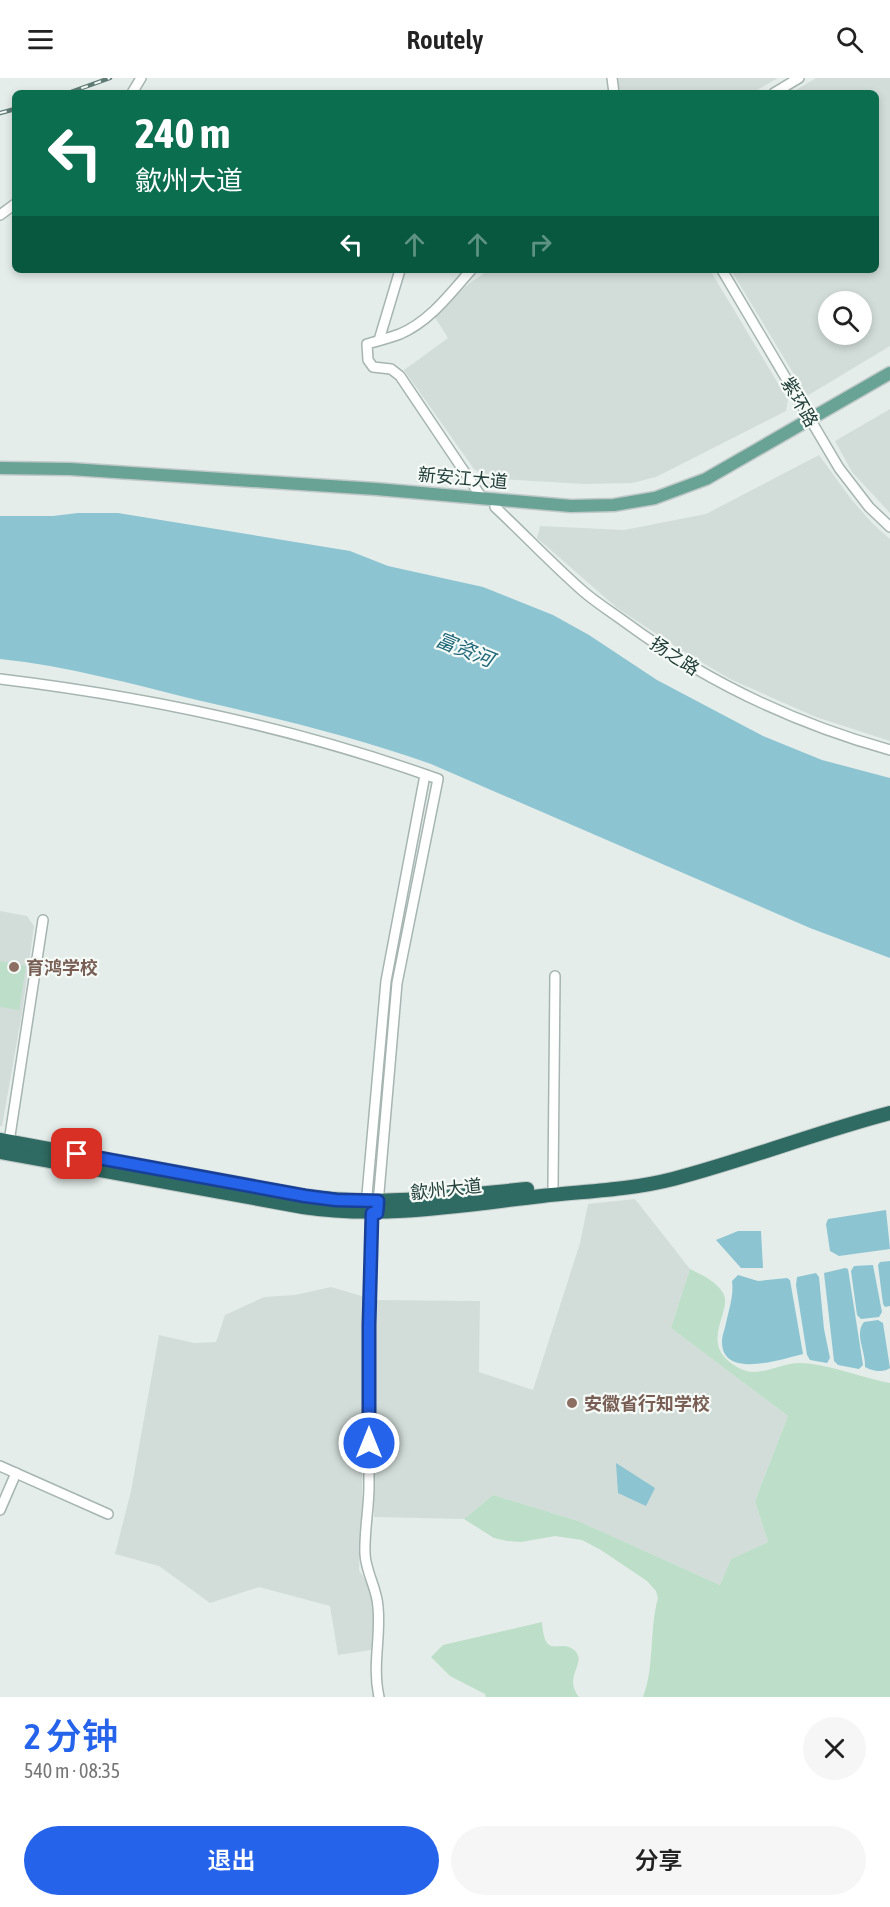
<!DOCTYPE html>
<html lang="zh">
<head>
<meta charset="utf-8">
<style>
	body { margin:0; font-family:"Asap Condensed","Noto Sans SC",sans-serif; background:#f6f6f6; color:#222; height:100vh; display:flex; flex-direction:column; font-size:22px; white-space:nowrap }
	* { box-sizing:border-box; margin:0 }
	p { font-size:20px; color:#767676 }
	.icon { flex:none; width:33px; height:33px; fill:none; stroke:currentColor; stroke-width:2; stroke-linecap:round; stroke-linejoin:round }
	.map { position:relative; height:1619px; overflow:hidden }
	.drawer { display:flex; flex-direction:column; background:#fff; flex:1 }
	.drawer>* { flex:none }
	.banner { position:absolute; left:12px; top:12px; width:867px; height:183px; border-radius:9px; box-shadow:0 3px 9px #0003; background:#0b6e4f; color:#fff; overflow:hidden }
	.fabs { position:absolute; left:818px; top:213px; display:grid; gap:12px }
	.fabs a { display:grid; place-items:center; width:54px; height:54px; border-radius:50%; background:#fff; box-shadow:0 3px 9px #0003; font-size:30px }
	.pin { position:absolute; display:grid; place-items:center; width:51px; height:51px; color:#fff; margin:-26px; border-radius:12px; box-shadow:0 3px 9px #0006 }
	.me { position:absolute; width:66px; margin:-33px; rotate:0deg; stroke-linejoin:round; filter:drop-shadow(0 0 4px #0008) }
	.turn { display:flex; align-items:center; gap:21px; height:126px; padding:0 24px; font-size:27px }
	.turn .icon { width:78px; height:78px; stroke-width:2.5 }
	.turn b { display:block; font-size:42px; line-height:51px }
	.lanes { display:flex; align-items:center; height:57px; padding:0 24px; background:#0003; justify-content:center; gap:30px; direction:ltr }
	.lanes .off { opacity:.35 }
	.round { display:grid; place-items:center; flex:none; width:63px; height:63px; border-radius:32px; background:#f6f6f6 }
	.head { display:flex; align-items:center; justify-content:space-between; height:102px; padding:0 24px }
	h1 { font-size:36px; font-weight:600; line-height:45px; color:#2563eb }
	.action { display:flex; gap:12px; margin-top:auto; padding:12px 24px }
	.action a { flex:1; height:69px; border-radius:36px; background:#2563eb; color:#fff; font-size:24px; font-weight:600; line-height:69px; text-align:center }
	.action a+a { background:#f6f6f6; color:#222 }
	header { display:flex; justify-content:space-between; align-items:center; height:78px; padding:0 24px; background:#fff; font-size:27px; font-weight:600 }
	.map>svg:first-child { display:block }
	.built { fill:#d2ddd9; fill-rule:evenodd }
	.green { fill:#bddec8 }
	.water { fill:#8dc4d2 }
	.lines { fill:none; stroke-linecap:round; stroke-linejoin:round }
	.minor-casing { stroke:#a6b5b1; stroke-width:12 }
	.major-casing { stroke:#c1c9c8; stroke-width:15 }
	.highway-casing { stroke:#c1c9c8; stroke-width:16 }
	.minor { stroke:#fff; stroke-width:9 }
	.major { stroke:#69a396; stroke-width:12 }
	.highway { stroke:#2f6b62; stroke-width:14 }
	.rail-casing { stroke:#5e7b74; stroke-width:4.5 }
	.rail { stroke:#f5faf7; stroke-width:2; stroke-dasharray:7; stroke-linecap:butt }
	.route-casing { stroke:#184099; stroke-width:15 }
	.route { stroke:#2563eb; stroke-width:10 }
	.education-dot { fill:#8d6e63; stroke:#f5faf7; stroke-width:2 }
	.labels { text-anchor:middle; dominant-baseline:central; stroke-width:4.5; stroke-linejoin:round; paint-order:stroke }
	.street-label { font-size:18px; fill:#233f39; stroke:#f5faf7 }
	.education-label { font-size:18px; font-weight:bold; fill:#785e54; stroke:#f5faf7; text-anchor:start }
	.water-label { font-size:20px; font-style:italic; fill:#1d687b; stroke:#f5faf7 }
</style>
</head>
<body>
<header><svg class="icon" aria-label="menu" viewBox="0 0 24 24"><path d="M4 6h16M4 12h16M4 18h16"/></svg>Routely<svg class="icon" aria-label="search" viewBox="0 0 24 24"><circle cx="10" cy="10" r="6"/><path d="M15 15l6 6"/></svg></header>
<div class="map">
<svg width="890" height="1619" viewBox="0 0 890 1619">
	<rect width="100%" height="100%" fill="#e4edea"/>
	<g class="built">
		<path d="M616,0H778L752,15H621Z"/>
		<path d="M816,0H890V268L807,318L731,192H876V15H791ZM828,224H861V256H828Z"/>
		<path d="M489,192H710L788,322L786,333L656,399L632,405L584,406L500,401L482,396L474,391L404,292L448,260L434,238L467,207Z"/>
		<path d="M890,331V435L852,394L835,363Z"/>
		<path d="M819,377L851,421L873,446L890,461V663L816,639L730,601L678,570L617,530L537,460L540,448L624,452L706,436Z"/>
		<path d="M0,833L27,838L34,848L22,935L2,1048H0Z"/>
		<path d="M635,1121L690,1191L671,1250L788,1338L755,1423L768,1464L731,1481L720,1507L578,1443L493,1417L464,1441L374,1439V1222L480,1223L479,1294L533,1312L580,1165L588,1126Z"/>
		<path d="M331,1209L365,1219L362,1426L359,1492L372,1513L376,1546L371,1572L338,1577L330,1528L259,1509L210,1525L159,1488L115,1476L131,1413L159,1257L194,1265L216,1264L225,1237L264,1219L295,1217Z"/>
	</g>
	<g class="green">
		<path d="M0,883L26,888L19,932L0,929Z"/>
		<path d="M690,1191C702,1197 716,1203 723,1215C734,1233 696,1266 737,1289C758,1302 778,1285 800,1285C825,1285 863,1300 890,1305V1619H643C655,1588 649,1552 658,1520L656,1513L647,1503L601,1472L582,1462L555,1458L521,1464L507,1463L494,1460L464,1441L493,1417L578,1443L720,1507L731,1481L768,1464L755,1423L788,1338L671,1250Z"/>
		<path d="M542,1544C545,1586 561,1557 576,1574C586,1586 563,1599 579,1619H486L485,1616L450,1598L431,1579L443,1567Z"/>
	</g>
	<g class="water">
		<path d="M78,435H118L350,473L388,488L483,509L553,537L589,557L657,602L763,658L822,682L890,700V880L810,850L431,686C355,659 276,640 197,622C132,606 67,588 0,581V438H53Z"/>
		<path d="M886,1132L890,1171L839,1178L830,1173L826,1146L828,1141Z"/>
		<path d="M738,1153H761L763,1190H741L716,1162Z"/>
		<path d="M890,1183V1228L885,1229L883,1226L878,1187L880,1184Z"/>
		<path d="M873,1187L882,1234L879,1239L861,1241L857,1237L851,1193L854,1188Z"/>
		<path d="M845,1190L848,1191L863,1287L859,1291L838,1287L834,1283L824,1195Z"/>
		<path d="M816,1195L819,1199L824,1251L830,1280L827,1285L810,1282L807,1277L796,1207L797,1199Z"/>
		<path d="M738,1197L758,1203L787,1200L790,1202L803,1276C783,1281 721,1302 722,1263C722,1257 725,1251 726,1245C729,1231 734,1217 732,1203Z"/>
		<path d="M878,1242L883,1245L890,1290C884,1295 871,1293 865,1289C866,1274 854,1256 864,1244Z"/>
		<path d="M616,1385L655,1410L646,1428L618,1415Z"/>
	</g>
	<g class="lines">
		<defs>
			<g id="minor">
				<path d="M612,0L614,15"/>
				<path d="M132,15L141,0"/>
				<path d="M774,15L799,0"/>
				<path d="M0,137L15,126"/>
				<path d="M471,192C450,216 430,243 400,256C389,260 378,263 367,266L368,282L373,289L391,291L400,298L482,420"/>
				<path d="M722,192L839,390L869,429L890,449"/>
				<path d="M379,262L400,192"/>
				<path d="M495,429C525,457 553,487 584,514C597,525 611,534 625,544C705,603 793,645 890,672"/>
				<path d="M0,601C149,619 296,650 438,701L397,905L378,1126"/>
				<path d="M9,1064L43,842"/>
				<path d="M553,1108L555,898"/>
				<path d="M366,1128L386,903L425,697"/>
				<path d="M372,1135C369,1226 369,1317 369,1408C369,1430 364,1455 365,1476C366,1495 377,1510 378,1529C381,1559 372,1588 379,1619"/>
				<path d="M0,1388L108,1436"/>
				<path d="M0,1432L16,1395"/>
			</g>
			<path id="major" d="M0,390L70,391L376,411L571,428L614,427L655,420L706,401L890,295"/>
			<g id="highway">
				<path d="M0,1062L305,1118C378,1129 454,1118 527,1111"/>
				<path d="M0,1074L303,1129C384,1141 462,1127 542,1118C586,1113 630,1112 673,1101C746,1082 817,1054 890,1035"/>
			</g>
		</defs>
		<use href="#minor" class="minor-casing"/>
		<use href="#major" class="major-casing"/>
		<use href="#highway" class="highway-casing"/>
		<use href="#minor" class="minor"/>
		<use href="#major" class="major"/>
		<use href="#highway" class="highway"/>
		<defs>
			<g id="rail">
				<path d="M68,15L110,0"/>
				<path d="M0,35L15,31"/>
			</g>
		</defs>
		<use href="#rail" class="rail-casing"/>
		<use href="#rail" class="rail"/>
	</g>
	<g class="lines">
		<defs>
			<path id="route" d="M77,1076L305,1118L336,1122L378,1123L377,1135H372L369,1247V1365"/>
		</defs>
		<use href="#route" class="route-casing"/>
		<use href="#route" class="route"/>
	</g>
	<g class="education-dot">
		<circle cx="14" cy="889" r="6"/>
		<circle cx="572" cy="1325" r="6"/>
	</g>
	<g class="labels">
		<g class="street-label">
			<text transform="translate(800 324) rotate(60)">紫环路</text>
			<text transform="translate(463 400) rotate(5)">新安江大道</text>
			<text transform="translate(675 578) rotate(33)">扬之路</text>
			<text transform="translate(446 1111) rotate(-6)">歙州大道</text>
		</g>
		<g class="education-label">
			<text x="26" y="889">育鸿学校</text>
			<text x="584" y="1325">安徽省行知学校</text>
		</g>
		<g class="water-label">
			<text transform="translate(465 571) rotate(22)">富资河</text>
		</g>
	</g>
</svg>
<div class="fabs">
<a><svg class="icon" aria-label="search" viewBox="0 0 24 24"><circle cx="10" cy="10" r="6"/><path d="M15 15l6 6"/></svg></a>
</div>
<div class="pin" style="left:77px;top:1076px;background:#d93025"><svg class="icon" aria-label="arrive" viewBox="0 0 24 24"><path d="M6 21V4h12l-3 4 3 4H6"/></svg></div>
<svg class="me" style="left:369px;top:1365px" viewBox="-20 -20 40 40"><circle r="17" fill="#2563eb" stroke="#fff" stroke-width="3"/><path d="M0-11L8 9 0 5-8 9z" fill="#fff"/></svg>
<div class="banner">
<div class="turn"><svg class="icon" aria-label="left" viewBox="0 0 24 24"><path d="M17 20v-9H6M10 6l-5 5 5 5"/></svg><div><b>240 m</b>歙州大道</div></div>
<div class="lanes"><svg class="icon" aria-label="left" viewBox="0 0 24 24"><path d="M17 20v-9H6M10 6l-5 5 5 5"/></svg><svg class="icon off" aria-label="ahead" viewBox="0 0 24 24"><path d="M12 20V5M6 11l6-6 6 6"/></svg><svg class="icon off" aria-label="ahead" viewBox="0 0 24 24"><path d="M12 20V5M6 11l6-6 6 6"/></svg><svg class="icon off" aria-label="right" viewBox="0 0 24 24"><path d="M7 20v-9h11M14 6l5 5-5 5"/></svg></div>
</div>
</div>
<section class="drawer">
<div class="head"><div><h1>2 分钟</h1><p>540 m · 08:35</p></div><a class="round"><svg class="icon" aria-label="close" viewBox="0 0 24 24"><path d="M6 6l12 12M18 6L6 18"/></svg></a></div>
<div class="action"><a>退出</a><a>分享</a></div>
</section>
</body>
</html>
